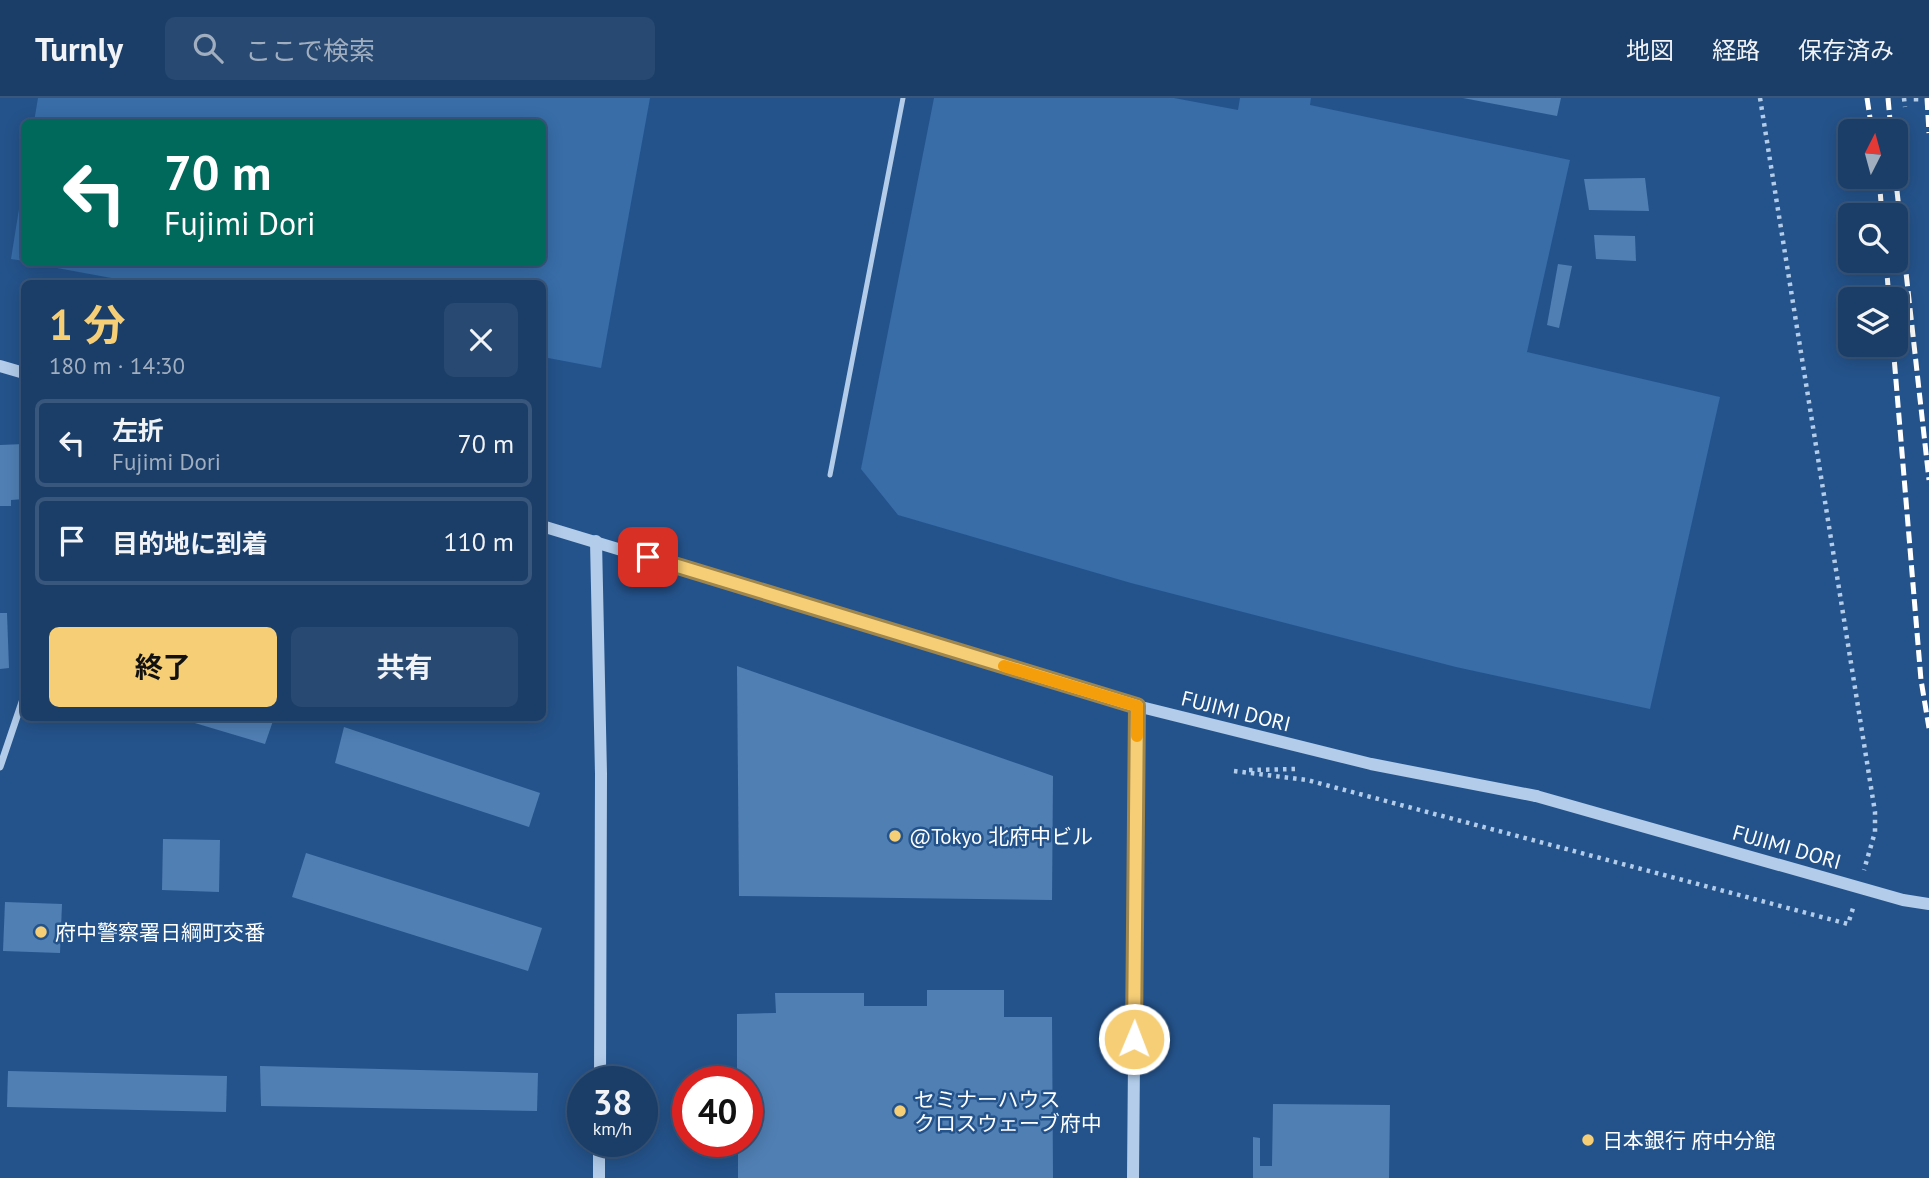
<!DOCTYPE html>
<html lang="ja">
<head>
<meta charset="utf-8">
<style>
	body { margin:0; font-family:"PT Sans","Noto Sans JP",sans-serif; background:#284971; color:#f1f3f6; height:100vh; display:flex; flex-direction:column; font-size:26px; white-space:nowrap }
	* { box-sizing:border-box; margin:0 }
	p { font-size:23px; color:#a0aec0 }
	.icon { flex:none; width:38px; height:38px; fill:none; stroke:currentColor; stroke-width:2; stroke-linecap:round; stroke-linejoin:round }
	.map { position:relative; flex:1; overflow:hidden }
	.side { position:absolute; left:21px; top:182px; width:525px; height:441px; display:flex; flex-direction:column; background:#1b3e68; border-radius:10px; box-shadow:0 4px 18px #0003,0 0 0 2px #39577c }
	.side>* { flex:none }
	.guide { position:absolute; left:21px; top:21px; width:525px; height:147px; border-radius:10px; box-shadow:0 4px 18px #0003,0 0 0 2px #39577c; background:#00695c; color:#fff; overflow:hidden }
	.needle { width:46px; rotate:6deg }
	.tools { position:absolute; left:1838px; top:21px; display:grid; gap:14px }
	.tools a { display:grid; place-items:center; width:70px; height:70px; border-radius:10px; background:#1b3e68; box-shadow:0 4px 18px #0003,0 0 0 2px #39577c; font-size:35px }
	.speed { position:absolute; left:567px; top:968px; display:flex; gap:14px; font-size:35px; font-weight:700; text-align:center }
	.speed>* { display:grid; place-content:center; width:91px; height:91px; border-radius:50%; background:#1b3e68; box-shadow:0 4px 18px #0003,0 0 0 2px #39577c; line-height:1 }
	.speed small { font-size:18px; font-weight:400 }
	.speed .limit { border:10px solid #d22; background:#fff; color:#111 }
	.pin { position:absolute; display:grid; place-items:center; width:60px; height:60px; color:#fff; margin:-30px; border-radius:14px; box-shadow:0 4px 10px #0006 }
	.me { position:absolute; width:77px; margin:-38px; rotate:1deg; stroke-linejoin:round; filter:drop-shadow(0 0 5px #0008) }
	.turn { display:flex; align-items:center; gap:24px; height:147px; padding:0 28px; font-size:32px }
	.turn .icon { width:91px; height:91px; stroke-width:2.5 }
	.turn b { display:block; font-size:49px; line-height:60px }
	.round { display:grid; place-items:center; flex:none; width:74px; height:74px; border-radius:10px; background:#284971 }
	.summary { display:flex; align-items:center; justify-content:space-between; height:119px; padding:0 28px }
	h1 { font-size:42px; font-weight:700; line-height:52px; color:#f5ce76 }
	.action { display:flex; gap:14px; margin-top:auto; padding:14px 28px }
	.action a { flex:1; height:80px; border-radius:10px; background:#f5ce76; color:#111; font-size:28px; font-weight:700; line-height:80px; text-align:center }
	.action a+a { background:#284971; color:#f1f3f6 }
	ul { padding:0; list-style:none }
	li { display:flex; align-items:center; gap:21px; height:88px; margin:0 14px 10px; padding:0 14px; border:4px solid #39577c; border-radius:10px }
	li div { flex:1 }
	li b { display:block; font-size:26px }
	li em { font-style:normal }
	header { display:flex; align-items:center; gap:42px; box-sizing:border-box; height:98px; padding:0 35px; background:#1b3e68; border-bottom:2px solid #39577c }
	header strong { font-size:33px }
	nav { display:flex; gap:38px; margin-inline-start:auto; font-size:24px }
	.search { width:490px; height:63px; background:#284971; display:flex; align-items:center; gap:18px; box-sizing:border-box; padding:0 24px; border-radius:10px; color:#a0aec0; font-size:26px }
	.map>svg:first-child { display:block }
	.green { fill:#386da8 }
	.building { fill:#507fb4 }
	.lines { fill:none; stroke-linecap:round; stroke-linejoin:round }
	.path { stroke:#b2ccea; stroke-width:4.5; stroke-dasharray:3.5 5; stroke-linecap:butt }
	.service { stroke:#b2ccea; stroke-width:5 }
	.minor { stroke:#b2ccea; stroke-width:7 }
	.tertiary { stroke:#b2ccea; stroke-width:12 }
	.rail { stroke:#fff; stroke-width:5; stroke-dasharray:12 5; stroke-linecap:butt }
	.tertiary-bridge { stroke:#b2ccea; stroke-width:12 }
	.route-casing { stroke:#9f864d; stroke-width:18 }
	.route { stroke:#f5ce76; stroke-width:12 }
	.slow { stroke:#f59e0b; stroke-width:12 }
	.poi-dot { fill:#f5ce76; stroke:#24538b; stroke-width:2.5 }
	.labels { text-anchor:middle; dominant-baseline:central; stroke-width:5; stroke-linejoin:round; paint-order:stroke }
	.street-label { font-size:21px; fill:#fff; stroke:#24538b }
	.poi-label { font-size:21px; fill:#fff; stroke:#24538b; text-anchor:start }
</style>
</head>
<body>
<header>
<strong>Turnly</strong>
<div class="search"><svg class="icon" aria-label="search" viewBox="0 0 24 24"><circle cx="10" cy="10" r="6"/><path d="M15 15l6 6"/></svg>ここで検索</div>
<nav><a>地図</a><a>経路</a><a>保存済み</a></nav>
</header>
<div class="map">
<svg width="1929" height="1080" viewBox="0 0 1929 1080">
	<rect width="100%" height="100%" fill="#24538b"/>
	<g class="green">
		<path d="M38,0H650L601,270L543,259L542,186H144L30,165L542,164V24H34Z"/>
		<path d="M934,0H1174L1238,12L1240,0H1311L1310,7L1570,62L1527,254L1720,299L1650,611L1456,569L1131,485L898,417L861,371Z"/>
		<path d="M24,80V163L11,161Z"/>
	</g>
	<g class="building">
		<path d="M1463,0H1561L1557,18Z"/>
		<path d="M1645,80L1649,113L1589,112L1584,81Z"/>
		<path d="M1594,137L1635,138L1636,163L1596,161Z"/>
		<path d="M1558,166L1572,168L1559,230L1547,227Z"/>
		<path d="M24,346V401L11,402V408H0V347Z"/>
		<path d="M0,515H7L9,570L0,571Z"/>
		<path d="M737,568L1053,678L1052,802L739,798Z"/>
		<path d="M178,620H274L265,646Z"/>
		<path d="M344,629L540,695L529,729L335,665Z"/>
		<path d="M163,741L220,742L219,794L162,792Z"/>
		<path d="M306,755L542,830L528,873L292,799Z"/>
		<path d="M5,804L62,806L60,855L3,853Z"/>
		<path d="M927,892H1004V919H1052L1053,1080H738V1043H747V984H737V916L776,915L775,895H864V908H927Z"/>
		<path d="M260,968L538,975L537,1013L261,1008Z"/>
		<path d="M8,973L227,978L226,1014L7,1009Z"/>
		<path d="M1273,1006L1390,1007L1389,1080H1253V1039L1260,1040V1068H1272Z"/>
	</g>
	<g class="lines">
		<g class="path">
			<path d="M1760,0L1875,714V734L1864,772"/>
			<path d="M1904,0L1905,9"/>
			<path d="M1916,0V5"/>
			<path d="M1249,672L1296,671"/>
			<path d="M1234,673L1307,682L1848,826L1854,807"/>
		</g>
		<path class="service" d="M830,377L903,0"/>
		<path class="minor" d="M0,669L24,598"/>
		<g class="tertiary">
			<path d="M0,268L24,275"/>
			<path d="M542,428L1137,608L1371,666L1536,698"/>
			<path d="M596,443L601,676L600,984"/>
			<path d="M599,1080V1043"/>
			<path d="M1133,1080L1137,608"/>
		</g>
		<g class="rail">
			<path d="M1867,0L1872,33"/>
			<path d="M1888,0L1891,33"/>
			<path d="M1927,0L1929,35"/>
			<path d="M1895,75L1929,382"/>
			<path d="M1879,79L1882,117"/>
			<path d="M1886,163L1889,201"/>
			<path d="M1893,247L1921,582L1929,630"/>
		</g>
		<path class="tertiary-bridge" d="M1536,698L1903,802L1929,806"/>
	</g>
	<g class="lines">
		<defs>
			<path id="route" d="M648,459L1137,608L1134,941"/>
		</defs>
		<use href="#route" class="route-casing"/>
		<use href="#route" class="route"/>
		<path class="slow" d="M1004,568L1137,608V638"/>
	</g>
	<g class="poi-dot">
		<circle cx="895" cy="738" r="7"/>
		<circle cx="41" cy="834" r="7"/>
		<circle cx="900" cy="1013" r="7"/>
		<circle cx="1588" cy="1042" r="7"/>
	</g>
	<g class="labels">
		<g class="street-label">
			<text transform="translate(1236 613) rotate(14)">FUJIMI DORI</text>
			<text transform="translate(1787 749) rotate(16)">FUJIMI DORI</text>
		</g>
		<g class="poi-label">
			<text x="909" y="738">@Tokyo 北府中ビル</text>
			<text x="55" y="834">府中警察署日綱町交番</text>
			<text x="914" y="1001">セミナーハウス<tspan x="914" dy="24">クロスウェーブ府中</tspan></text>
			<text x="1602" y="1042">日本銀行 府中分館</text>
		</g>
	</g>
</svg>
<div class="tools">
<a><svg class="needle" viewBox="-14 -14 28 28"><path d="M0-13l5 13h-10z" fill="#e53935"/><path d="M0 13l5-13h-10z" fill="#a0aec0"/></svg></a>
<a><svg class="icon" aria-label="search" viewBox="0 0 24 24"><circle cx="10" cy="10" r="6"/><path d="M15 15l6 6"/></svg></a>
<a><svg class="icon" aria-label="layers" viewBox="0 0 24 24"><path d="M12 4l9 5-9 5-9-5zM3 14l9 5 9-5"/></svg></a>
</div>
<div class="speed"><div>38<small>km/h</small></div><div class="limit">40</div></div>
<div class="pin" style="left:648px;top:459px;background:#d93025"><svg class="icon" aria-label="arrive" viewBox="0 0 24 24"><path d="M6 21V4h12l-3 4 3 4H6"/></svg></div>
<svg class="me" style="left:1134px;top:941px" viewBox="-20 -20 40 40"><circle r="17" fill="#f5ce76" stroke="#fff" stroke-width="3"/><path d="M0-11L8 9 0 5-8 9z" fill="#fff"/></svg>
<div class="guide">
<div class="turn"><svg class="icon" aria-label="left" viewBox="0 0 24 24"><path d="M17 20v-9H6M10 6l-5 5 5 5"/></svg><div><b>70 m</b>Fujimi Dori</div></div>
</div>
<section class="side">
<div class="summary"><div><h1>1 分</h1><p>180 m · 14:30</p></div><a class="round"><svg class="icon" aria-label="close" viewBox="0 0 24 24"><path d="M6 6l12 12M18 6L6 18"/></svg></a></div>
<ul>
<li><svg class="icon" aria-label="left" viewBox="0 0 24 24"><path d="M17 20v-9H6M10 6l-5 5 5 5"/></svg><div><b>左折</b><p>Fujimi Dori</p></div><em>70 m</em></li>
<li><svg class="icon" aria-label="arrive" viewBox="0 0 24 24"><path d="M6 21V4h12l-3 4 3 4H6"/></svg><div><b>目的地に到着</b></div><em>110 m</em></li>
</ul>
<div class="action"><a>終了</a><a>共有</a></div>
</section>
</div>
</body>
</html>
